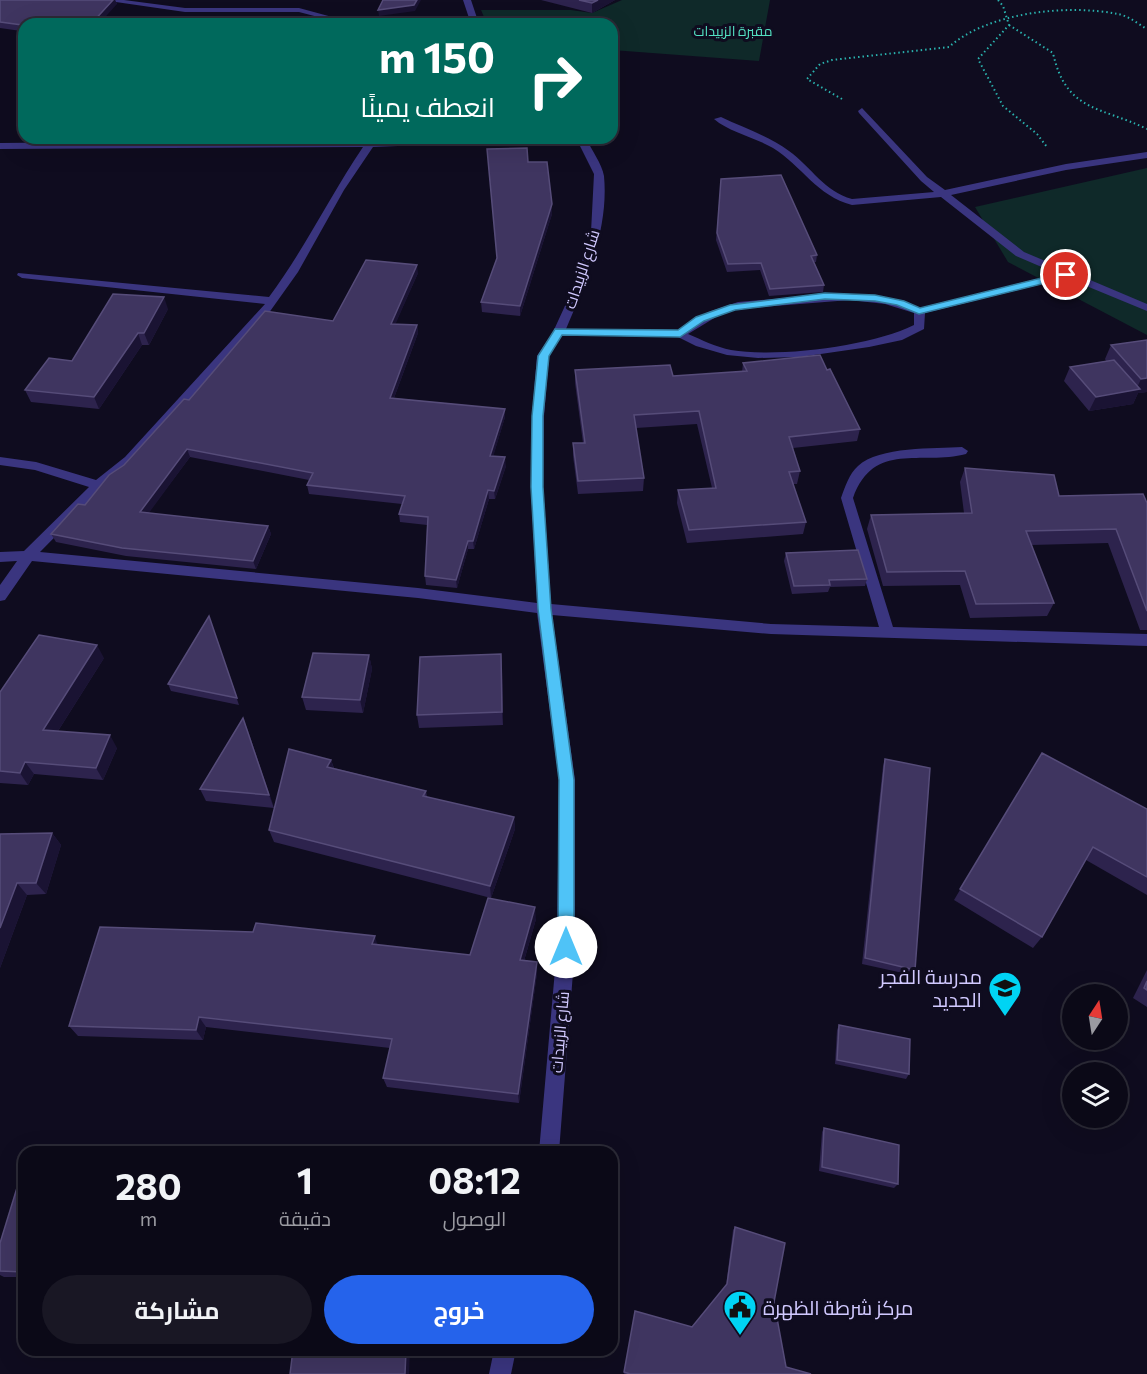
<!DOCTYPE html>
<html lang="ar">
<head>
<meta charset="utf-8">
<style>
	body { margin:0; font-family:Commissioner,Cairo,sans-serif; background:#191724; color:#f1f3f6; direction:rtl; height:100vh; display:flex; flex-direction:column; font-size:22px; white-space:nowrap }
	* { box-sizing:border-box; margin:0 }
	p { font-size:20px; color:#9a9aa1 }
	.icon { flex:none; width:33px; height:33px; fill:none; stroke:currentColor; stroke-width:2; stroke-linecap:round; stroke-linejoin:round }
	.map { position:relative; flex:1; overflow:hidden; direction:ltr }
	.side { position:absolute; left:18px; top:1146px; width:600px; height:210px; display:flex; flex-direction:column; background:#0b0917; border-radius:18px; box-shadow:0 6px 24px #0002,0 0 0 2px #2b2a36; direction:rtl }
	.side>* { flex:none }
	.hud { position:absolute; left:18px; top:18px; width:600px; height:126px; border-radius:18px; box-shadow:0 6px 24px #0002,0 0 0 2px #2b2a36; direction:rtl; background:#00695c; color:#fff; overflow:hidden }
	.needle { width:39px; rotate:12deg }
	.fabs { position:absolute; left:1062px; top:984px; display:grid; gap:12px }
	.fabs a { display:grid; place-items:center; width:66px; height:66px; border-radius:50%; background:#0b0917; box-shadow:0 6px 24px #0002,0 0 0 2px #2b2a36; font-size:30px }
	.pin { position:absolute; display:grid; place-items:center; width:51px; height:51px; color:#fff; margin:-26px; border:3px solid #fff; border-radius:50%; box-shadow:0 2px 6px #0007 }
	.me { position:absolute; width:66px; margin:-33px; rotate:0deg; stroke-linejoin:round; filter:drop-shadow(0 0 4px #0008) }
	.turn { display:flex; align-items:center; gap:21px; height:126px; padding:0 24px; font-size:27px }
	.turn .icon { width:78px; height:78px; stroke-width:2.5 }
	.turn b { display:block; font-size:42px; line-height:51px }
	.eta { display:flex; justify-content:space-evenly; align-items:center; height:102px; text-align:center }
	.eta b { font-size:36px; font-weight:700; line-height:42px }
	.button { display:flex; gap:12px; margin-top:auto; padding:12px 24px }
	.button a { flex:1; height:69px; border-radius:36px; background:#2563eb; color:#fff; font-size:24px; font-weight:700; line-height:69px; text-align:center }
	.button a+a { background:#191724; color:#f1f3f6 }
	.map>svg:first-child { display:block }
	.green { fill:#0f2929 }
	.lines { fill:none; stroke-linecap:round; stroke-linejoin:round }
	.path { stroke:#2ab2ae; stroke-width:2; stroke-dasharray:1.5 3; stroke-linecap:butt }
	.minor { fill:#3a357f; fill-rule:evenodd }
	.wall { fill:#2d234d }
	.shaded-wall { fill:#1a1333 }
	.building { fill:#3f3560; stroke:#564c79; stroke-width:1.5 }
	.route { fill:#4fc3f7; stroke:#337fa1; stroke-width:1.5 }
	.labels { text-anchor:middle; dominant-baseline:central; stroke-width:6; stroke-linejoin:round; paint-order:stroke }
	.far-park-label { font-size:14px; fill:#53e1c2; stroke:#0f0c1f }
	.street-label { font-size:16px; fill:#d1c9ff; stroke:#0f0c1f }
	.near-poi-label { font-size:20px; fill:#d1c9ff; stroke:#0f0c1f; text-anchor:end }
</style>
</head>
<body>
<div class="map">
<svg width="1147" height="1374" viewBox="0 0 1147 1374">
	<rect width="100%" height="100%" fill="#0f0c1f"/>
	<g class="green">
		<path d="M622,0H770L759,61L612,50V24H487L481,10H571L592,13Z"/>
		<path d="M1147,168V335L1008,262L975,207Z"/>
	</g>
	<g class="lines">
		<g class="path">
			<path d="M998,0L1003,6L1009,25L978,59L1003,106L1037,134L1047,147"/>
			<path d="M1009,25L1053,53C1066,112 1100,106 1147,129"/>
			<path d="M842,99L807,79L820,64L832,60L949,47C988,12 1068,4 1118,14C1129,16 1138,24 1147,29"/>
		</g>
		<g class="minor">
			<path d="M102,0H124L185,8H299L358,24H345L299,12H185Z"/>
			<path d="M463,0H471L479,24H471Z"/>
			<path d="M862,108L927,177L945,190L1066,164L1147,152V158L1066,170L951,195L1024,252L1147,304V311L1067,278L925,313L924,329L902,340L869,347L800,357L758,358L727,355L696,346L678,337L562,335L549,356L544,416L543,487L551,604L771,624L879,627L841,498C845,487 849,474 858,466C879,446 935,449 962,447L968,451L966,454C921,466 874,440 853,498L893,627L1147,634V646L771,634L552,615L575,780V947L559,1152H539L557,947L559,780L537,613L418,598L32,561L5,600L0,601V585L17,561L0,562V552L24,551L89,487L35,470L0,465V457L36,462L96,480L125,457L265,304L22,278L17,275L18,273L269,297C304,250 330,196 363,147L0,149V143L527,138L522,141L373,147L344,190L298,272L266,317L133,463L103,488L40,552L418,588L537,603L531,487L532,416L537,356L553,332L575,284L591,232L594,174L576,138H586C591,149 602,164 604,176C609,229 586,282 566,329L677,331L708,312L738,302L832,294L885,297L920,308L1058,274L1016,256L941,197L852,205C817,196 802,166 773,148C754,137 729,132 714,119L721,117C744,128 769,136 789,151C811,167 825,192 852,199L934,192L921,181L859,113L858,111ZM850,300L885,304L914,313V325C872,346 778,358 731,350C716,347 702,340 688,334L716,317L738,309Z"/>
			<path d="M494,1350H516L511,1374H489Z"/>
		</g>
	</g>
	<g class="wall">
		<path d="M0,0H115L117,4L24,24V88L20,91L17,85L21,31L0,28Z"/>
		<path d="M541,0H615L592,13Z"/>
		<path d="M528,162L552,204V214L520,316L482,312L481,302L497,259Z"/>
		<path d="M721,179L817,255L816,262H814L824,285L823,292L769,296L760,270L727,272L716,240Z"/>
		<path d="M418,273L395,324L417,325L418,333L394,398L505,409V417L493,456L506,466L495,499H489L474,549H468L457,588L426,585L425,576L427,525L400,522L399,514L402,504L309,494L307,485L309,480L190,457L148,513L268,526L271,534L256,569L126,556L56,542L51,534L85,505L189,400L333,321Z"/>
		<path d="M168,309L149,345H142L99,409L31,402L25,390L72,361Z"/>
		<path d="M1147,340V392L1138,393L1133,404L1089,411L1064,381L1070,367L1106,361L1105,359L1111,345Z"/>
		<path d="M743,363L827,370L860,429L857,441L793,448L800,471L797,484H793L806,522L803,534L687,543L677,503L678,490L712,488L697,424L636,428L644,478L643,491L578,494L573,456V443H583L575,383V370L673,376L742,372Z"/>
		<path d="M965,468L1059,496L1147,503V630H1140L1108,543L1031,545L1054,603L1047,616L970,618L960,585L883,586L867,529L871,515L964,513L960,482Z"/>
		<path d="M786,553L867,579L865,586L830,587L828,592L792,594L784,561Z"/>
		<path d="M209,616L239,705L171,691L168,684Z"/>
		<path d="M369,655L372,669L363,713L306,710L302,697Z"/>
		<path d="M104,658L58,731L117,748L103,780L34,774L28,785L0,783V692Z"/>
		<path d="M502,667L503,725L419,728L417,715Z"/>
		<path d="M243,718L248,731L274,808L206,801L200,789Z"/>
		<path d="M1042,753L1147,809V895L1086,860L1042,937L1033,948L954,900Z"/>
		<path d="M885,759L915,970L912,975L862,964L883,766Z"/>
		<path d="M331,760L334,768L426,791L427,797L514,817L515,829L491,898L274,842L269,830Z"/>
		<path d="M52,833L61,845L46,894L27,895L0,968V834Z"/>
		<path d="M536,919L524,961L537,973L519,1103L387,1087L383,1078L390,1048L206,1027L203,1040L78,1036L69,1026L378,945L470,955Z"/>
		<path d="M1147,970V1007L1133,998Z"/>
		<path d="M839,1025L909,1074L906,1079L835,1064L837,1030Z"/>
		<path d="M824,1128L898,1184L894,1188L819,1171L822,1132Z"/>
		<path d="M24,1165V1277H4L0,1275V1243Z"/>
		<path d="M735,1227L774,1302L786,1367L811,1374H624L635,1311L692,1327L726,1286L733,1230Z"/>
	</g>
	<g class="shaded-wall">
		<path d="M113,0H115L117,4L99,24H91Z"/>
		<path d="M417,0H421L415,11L379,16L378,10Z"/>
		<path d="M598,0H615L592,13V3Z"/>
		<path d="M24,79V88L20,91L17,85Z"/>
		<path d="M552,204V214L520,316V306Z"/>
		<path d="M417,265L418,273L392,332L391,324Z"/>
		<path d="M164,297L168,309L149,345L144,333Z"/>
		<path d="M417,325L418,333L391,406L390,398Z"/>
		<path d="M138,333L142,345L99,409L94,397Z"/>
		<path d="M1147,378V392L1138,393L1133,404L1089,411L1096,397L1136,390L1141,379Z"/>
		<path d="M505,409V417L491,464L490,456Z"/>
		<path d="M187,449L190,457L143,521L140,512Z"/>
		<path d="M505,457L506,466L495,499L494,491Z"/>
		<path d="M488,490L489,499L474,549L473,541Z"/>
		<path d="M268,526L271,534L256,569L253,561Z"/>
		<path d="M468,541V549L457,588L456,580Z"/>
		<path d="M97,645L104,658L51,742L43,730Z"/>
		<path d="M501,654L502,667L503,725L502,712Z"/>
		<path d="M369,655L372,669L363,713L360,700Z"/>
		<path d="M243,718L248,731L274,808L269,795Z"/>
		<path d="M110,735L117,748L103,780L96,768Z"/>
		<path d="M331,760L335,773L327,767Z"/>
		<path d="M25,762L34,774L28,785L20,773Z"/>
		<path d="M514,817L515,829L491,898L490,886Z"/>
		<path d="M52,833L61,845L46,894L36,883Z"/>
		<path d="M17,883L27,895L0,968V928Z"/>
		<path d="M535,907L536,919L521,971L520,960Z"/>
		<path d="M375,936L378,947L372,944Z"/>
		<path d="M537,962V973L519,1103L518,1094Z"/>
		<path d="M199,1017L206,1027L203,1040L196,1030Z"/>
		<path d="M406,1350H410L409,1374H405Z"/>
	</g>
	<g class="building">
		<path d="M0,0H113L91,24H24V79L17,85L22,25L0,22Z"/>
		<path d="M383,0H417L414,5L378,10Z"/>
		<path d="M579,0H598L592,3Z"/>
		<path d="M527,148L528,162H547L552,204L520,306L481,302L497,258L487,149Z"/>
		<path d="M781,175L817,255L811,256L824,285L770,289L761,263L728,264L717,233L721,179Z"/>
		<path d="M366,260L417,265L391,324L417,325L390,398L505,409L490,456L505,457L494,491L488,490L473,541H468L456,580L425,576L428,517L399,514L405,496L307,485L313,473L187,449L140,512L268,526L253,561L122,548L51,534L78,504L85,505L109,475L124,465L184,399L189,400L265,311L333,321Z"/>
		<path d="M113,294L164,297L144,333H138L94,397L25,390L49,358L72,361Z"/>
		<path d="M1147,340V378L1141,379L1111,345Z"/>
		<path d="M820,355L827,370L830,369L860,429L789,437L800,471L789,472L806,522L689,530L678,490L716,488L699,411L634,415L644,478L578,481L573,443H585L575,370L670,365L673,376L747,371L743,363Z"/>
		<path d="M1114,360L1140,389L1096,397L1070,367Z"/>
		<path d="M965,468L1054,475L1059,496L1143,494L1147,503V611L1116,529L1026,531L1054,603L976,604L965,571L887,572L871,515L972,513Z"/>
		<path d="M858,550L867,579L829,580L830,585L794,586L786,553Z"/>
		<path d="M209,616L237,698L168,684Z"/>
		<path d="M39,635L97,645L43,730L110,735L96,768L25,762L20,773L0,771V692Z"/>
		<path d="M313,653L369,655L360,700L302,697Z"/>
		<path d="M501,654L502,712L417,715L420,657Z"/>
		<path d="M243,718L269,795L200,789Z"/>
		<path d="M289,749L331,760L327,767L426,791L423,796L514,817L490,886L269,830Z"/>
		<path d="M1042,753L1147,809V877L1093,847L1042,937L960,889Z"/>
		<path d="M885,759L930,768L915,970L865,958Z"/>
		<path d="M52,833L36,883H17L0,928V834Z"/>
		<path d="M488,898L535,907L520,960L537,962L518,1094L383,1078L392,1039L199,1017L196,1030L69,1026L100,927L253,932L256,923L375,936L372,944L470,955Z"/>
		<path d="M1147,981V990L1144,988Z"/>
		<path d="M839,1025L910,1039L909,1074L837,1060Z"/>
		<path d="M824,1128L899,1145L898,1184L822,1167Z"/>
		<path d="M24,1165V1272L0,1271V1243Z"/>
		<path d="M735,1227L785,1243L774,1302L786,1367L811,1374H630L624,1372L635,1311L692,1327L727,1284Z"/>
		<path d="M293,1350H406L405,1374H290Z"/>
	</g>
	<path class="route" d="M1066,272L1070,273V277L919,314L897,305L875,301L825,299L735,310L704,321L680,337L562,335L549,356L543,416V487L551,609L574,780V947L572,952L566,955L560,952L558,947L559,780L538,609L531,487L532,416L538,356L555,329L678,330L696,317L730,305L825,293L875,295L904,301L920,308Z"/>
	<defs>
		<symbol id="school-pin" viewBox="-11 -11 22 30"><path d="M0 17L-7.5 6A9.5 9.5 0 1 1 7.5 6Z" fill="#00d4f4" stroke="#0f0c1f"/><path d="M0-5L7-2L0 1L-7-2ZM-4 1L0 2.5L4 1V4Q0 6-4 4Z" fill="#111"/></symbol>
		<symbol id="civic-pin" viewBox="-11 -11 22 30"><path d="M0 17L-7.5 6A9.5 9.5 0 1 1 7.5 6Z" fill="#00d4f4" stroke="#0f0c1f"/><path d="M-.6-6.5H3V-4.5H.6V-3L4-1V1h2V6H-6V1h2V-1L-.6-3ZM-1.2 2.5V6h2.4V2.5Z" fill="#111"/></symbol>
	</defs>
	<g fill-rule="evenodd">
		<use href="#school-pin" x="986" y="969" width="38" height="52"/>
		<use href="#civic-pin" x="721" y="1288" width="38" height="52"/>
	</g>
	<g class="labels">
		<g class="far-park-label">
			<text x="733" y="30">مقبرة الزبيدات</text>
		</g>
		<g class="street-label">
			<text transform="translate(581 269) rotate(-72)">شارع الزبيدات</text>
			<text transform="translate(559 1032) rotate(-85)">شارع الزبيدات</text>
		</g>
		<g class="near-poi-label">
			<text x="982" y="976">مدرسة الفجر<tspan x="982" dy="23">الجديد</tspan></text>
			<text x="763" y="1307" text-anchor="start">مركز شرطة الظهرة</text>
		</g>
	</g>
</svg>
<div class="fabs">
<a><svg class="needle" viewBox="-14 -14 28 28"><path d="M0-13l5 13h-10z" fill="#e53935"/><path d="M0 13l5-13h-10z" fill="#9a9aa1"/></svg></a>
<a><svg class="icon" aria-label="layers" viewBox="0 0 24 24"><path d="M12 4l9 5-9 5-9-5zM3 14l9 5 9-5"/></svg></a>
</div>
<div class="pin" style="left:1066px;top:275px;background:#d93025"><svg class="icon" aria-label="arrive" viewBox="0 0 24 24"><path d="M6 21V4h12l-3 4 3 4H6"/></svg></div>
<svg class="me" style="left:566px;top:947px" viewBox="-20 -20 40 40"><circle r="19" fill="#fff"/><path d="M0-13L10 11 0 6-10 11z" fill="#4fc3f7"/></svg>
<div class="hud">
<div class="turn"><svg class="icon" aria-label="right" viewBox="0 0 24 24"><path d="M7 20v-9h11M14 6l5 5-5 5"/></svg><div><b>150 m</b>انعطف يمينًا</div></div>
</div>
<section class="side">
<div class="eta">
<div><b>08:12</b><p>الوصول</p></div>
<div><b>1</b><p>دقيقة</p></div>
<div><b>280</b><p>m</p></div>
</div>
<div class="button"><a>خروج</a><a>مشاركة</a></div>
</section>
</div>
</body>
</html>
